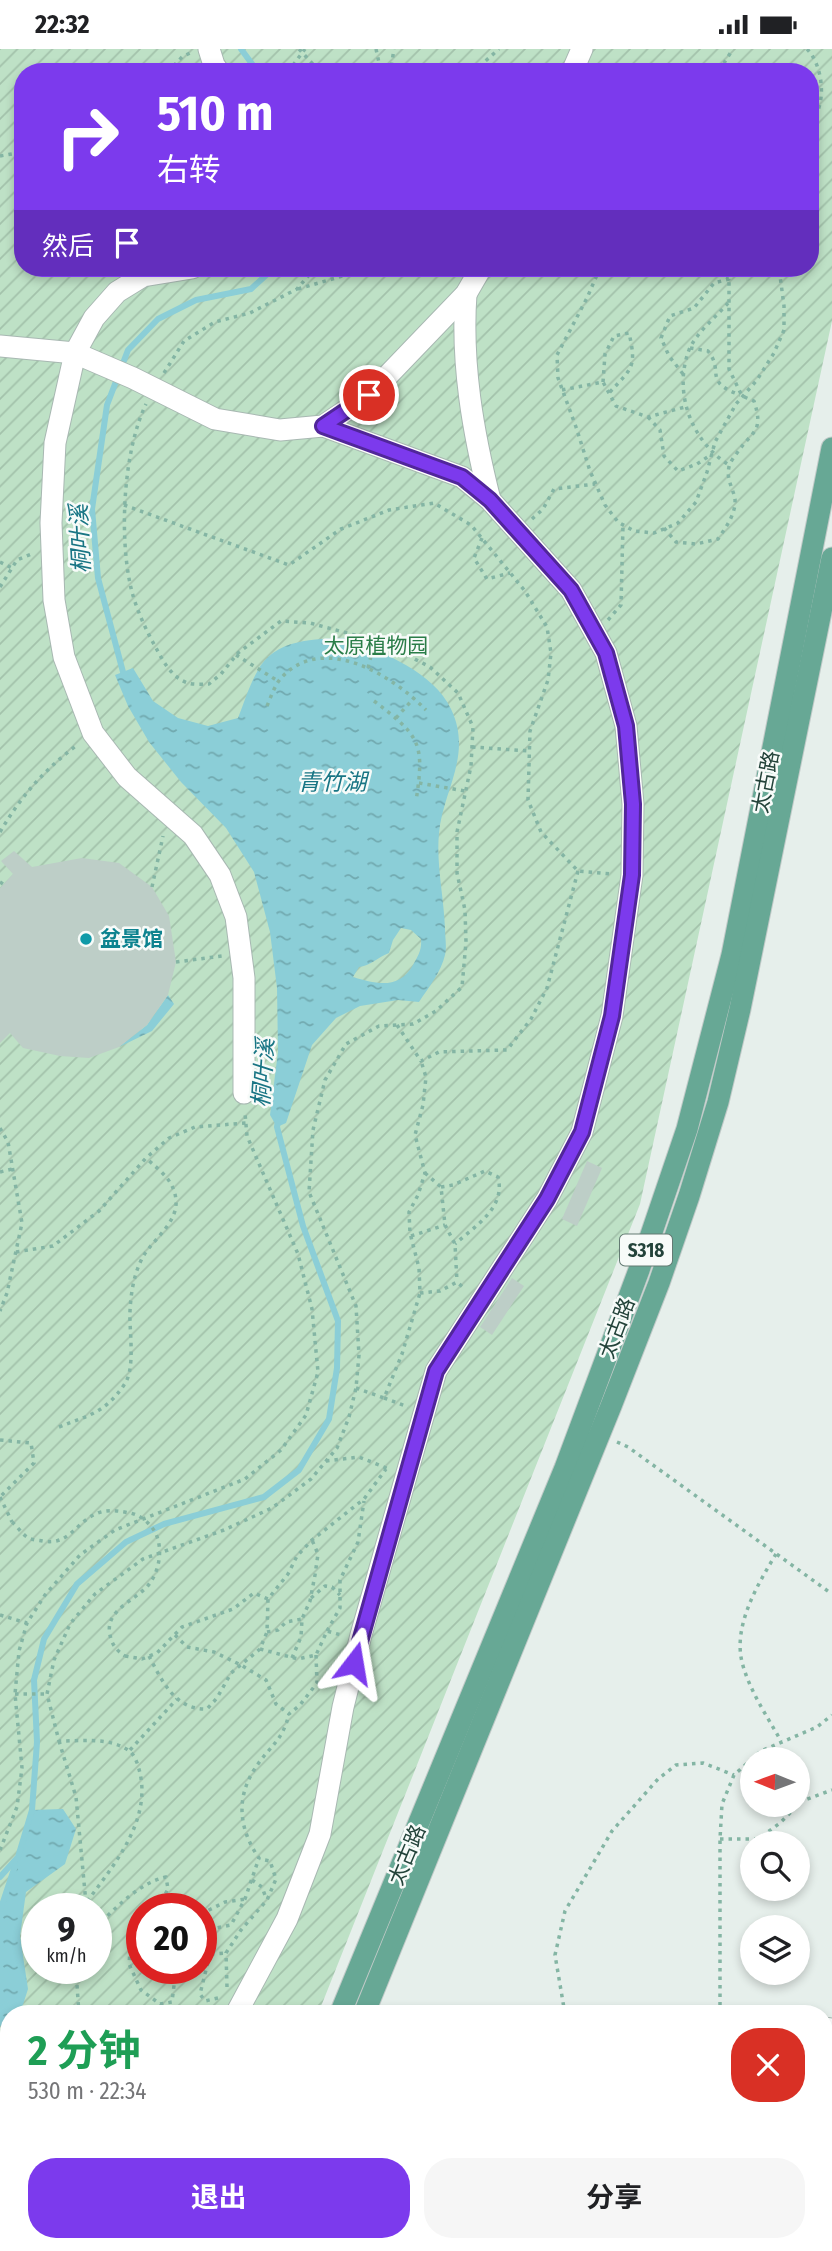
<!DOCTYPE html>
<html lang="zh">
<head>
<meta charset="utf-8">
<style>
	body { margin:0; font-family:"Fira Sans Condensed","Noto Sans SC",sans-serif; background:#f6f6f6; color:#202124; height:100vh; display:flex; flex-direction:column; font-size:26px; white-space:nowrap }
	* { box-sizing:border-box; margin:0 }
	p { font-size:23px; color:#757577 }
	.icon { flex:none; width:38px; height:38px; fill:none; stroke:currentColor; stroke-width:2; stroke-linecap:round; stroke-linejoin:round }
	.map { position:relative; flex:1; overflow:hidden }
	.sheet { position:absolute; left:0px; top:1956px; width:833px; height:247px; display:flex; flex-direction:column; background:#fff; border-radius:28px 28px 0 0; box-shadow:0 4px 10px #0003 }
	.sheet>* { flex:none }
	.guide { position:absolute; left:14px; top:14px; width:805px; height:214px; border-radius:28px; box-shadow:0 4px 10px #0003; background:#7c3aed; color:#fff; overflow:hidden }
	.needle { width:46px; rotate:271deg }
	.fabs { position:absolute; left:740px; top:1698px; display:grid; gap:14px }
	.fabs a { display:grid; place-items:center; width:70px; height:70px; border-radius:50%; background:#fff; box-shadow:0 4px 10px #0003; font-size:35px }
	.speed { position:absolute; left:21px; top:1844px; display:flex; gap:14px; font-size:35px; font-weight:700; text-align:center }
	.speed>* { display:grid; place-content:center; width:91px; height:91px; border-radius:50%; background:#fff; box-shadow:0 4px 10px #0003; line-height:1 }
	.speed small { font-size:18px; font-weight:400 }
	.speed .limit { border:10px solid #d22; background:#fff; color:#111 }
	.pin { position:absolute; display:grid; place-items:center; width:60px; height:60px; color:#fff; margin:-30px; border:4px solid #fff; border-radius:50%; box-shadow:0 2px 7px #0007 }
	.me { position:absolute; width:77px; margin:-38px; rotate:14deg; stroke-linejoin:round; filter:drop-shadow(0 0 5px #0008) }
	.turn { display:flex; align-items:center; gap:24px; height:147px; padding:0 28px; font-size:32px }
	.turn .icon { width:91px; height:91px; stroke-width:2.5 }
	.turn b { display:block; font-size:49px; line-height:60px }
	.then { display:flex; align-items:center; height:66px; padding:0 28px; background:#0003; gap:14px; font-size:26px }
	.round { display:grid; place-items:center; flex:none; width:74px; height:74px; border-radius:28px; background:#f6f6f6 }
	.head { display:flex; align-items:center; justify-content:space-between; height:119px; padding:0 28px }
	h1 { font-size:42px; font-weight:700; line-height:52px; color:#1e9e55 }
	.cta { display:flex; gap:14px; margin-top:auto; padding:14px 28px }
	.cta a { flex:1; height:80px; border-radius:28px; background:#7c3aed; color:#fff; font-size:28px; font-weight:700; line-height:80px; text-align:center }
	.cta a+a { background:#f6f6f6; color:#202124 }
	.status { display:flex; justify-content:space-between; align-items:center; height:49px; padding:0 35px; background:#fff; direction:ltr }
	.status svg { height:19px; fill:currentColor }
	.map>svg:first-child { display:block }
	.garden { fill:url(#garden-furrows); fill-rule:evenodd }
	.water { fill:url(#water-ripples); fill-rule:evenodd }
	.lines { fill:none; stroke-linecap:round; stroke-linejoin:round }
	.stream { stroke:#8bced7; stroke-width:6 }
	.building { fill:#bdcec7 }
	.minor-casing { stroke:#a8b8b2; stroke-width:23 }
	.major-casing { stroke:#c1cac8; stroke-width:23 }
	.path { stroke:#84b5a4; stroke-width:3.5; stroke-dasharray:3.5 5; stroke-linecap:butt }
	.minor { stroke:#fff; stroke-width:21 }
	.major { stroke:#67a895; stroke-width:21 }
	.path-bridge { stroke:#84b5a4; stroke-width:3.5; stroke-dasharray:3.5 5; stroke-linecap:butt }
	.route-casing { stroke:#51269a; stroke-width:18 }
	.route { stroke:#7c3aed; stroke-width:12 }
	.culture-dot { fill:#0f9aa8; stroke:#f7fbf9; stroke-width:2.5 }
	.labels { text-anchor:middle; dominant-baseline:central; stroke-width:5; stroke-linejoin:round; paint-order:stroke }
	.shield { fill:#f7fbf9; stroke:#637a73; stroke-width:2 }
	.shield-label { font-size:19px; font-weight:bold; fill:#23433a }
	.park-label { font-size:21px; fill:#2a7d48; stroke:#f7fbf9 }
	.street-label { font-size:21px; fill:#23433a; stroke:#f7fbf9 }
	.culture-label { font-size:21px; font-weight:bold; fill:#0d838f; stroke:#f7fbf9; text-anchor:start }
	.water-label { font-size:23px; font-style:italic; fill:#187584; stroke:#f7fbf9 }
</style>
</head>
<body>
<div class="status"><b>22:32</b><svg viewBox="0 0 49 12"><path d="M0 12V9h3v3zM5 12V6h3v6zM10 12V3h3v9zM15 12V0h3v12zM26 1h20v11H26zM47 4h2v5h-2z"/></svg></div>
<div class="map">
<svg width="832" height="2202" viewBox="0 0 832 2202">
	<defs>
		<pattern id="garden-furrows" width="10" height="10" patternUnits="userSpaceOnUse" patternTransform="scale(1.75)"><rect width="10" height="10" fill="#bee1c6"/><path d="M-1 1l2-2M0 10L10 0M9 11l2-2" fill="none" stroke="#a3c2ab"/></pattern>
		<pattern id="water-ripples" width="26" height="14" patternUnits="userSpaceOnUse" patternTransform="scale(1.75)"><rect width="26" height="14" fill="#8bced7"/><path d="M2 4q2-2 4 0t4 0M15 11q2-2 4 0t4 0" fill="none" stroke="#71a9af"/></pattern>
	</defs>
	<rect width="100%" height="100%" fill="#e6efeb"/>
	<path class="garden" d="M0,0H832V272L640,1155L318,1965H9V2194L238,2195L236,2202H0ZM23,23H810V219H23ZM37,1860H96V1920H37ZM142,1860H201V1920H142Z"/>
	<g class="water">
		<path d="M348,589C383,604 434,623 451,660C473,706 443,741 439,784C436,816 444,848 445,880C445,888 447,898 445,906C441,923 429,938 419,953L398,951L360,957L336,969L312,996L286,1074L277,1078L270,1066L278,1003L277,939L270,883L254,823L226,779L181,733L149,693L128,657L115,626L133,619L153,652L178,669L208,677L238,669C244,654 249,637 257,623C274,589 315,590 348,589ZM401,879L411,881L421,890C422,901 418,907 413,916C399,941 376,935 353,928L359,918C370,917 378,908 389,904L393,891Z"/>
		<path d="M168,946L174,955L152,982L119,998L147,976Z"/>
		<path d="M63,1760L76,1780L65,1815L26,1843L20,1887L28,1940L20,1965H9V1984L0,1971V1862L32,1761Z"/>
	</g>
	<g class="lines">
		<g class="stream">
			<path d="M241,0L258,23"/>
			<path d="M126,628L123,623L98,529L92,460L107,356L128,301L158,270L196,251L251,240L274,219"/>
			<path d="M0,1828L18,1808L32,1761L37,1693L34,1631L44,1590L77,1535L126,1493L164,1475L264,1448L299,1421L329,1370L337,1319L338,1272L303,1177L277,1078L278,1071"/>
			<path d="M0,1862L15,1817"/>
			<path d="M0,1971L9,1984"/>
			<path d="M0,2014L9,1998"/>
		</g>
	</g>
	<g class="building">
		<path d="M14,802L32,818L82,809L119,814L152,838L169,867L176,913L168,946L147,976L119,998L89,1009L60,1007L23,999L10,984L0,994V839L13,825L1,812Z"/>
		<path d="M587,1112L602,1119L577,1177L562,1170Z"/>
		<path d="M512,1229L524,1237L492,1286L480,1278Z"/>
	</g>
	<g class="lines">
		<defs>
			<g id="minor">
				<path d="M209,0L214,16L219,23"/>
				<path d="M572,23L582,0"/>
				<path d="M192,219L143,227L117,243L94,269L75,304L55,394L51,474L54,551L64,608L93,684L127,728L193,786L220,826L236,868L244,929V1044"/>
				<path d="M466,245C461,315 473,383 490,451"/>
				<path d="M0,297L75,304L133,329L215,370L280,381L323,377L369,346L466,245L481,219"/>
				<path d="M236,1965L287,1870L320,1785L343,1658L361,1586L436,1322L547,1150L582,1083L612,967L632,826L633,755L626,677L606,604L571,541L490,451L462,428L323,377"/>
				<path d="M824,1979L832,1980"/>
				<path d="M0,2150L9,2148"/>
				<path d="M454,2202L455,2194"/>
			</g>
			<g id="major">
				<path d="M340,1965L565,1419L639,1221L687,1080L732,906L832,399"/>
				<path d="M364,1965L611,1357L659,1234L689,1147L718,1053L740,960L832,509"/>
				<path d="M263,2202L265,2194"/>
				<path d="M285,2202L287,2194"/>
			</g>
		</defs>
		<use href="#minor" class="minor-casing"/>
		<use href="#major" class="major-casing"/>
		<g class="path">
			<path d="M299,0L320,23"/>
			<path d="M376,0L381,23"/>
			<path d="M807,0C823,16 828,57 810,73"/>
			<path d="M168,23L182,8L190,4"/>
			<path d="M288,23L305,0"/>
			<path d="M386,23L391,19L394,0"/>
			<path d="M473,23L499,0"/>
			<path d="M709,23L724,14L733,0"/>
			<path d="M0,107L23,103"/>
			<path d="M600,219L587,249L557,306L558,329L576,378L590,422L605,456L618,473L634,482L654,484L678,474L696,453L707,423L715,393L736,355L757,331L774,304L784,281V257L779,219"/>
			<path d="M298,240L370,219"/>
			<path d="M728,254C716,268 696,284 689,301C673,343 691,392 729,416"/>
			<path d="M690,299L708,302C725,323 702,332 740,346"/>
			<path d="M164,324L184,292L215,273L250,264L297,240L315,219"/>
			<path d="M683,325L669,307L661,289L670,267L694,259L714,234L729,230L730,219"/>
			<path d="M603,333L605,305L614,287L629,284C637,319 632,319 609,344"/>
			<path d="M562,341L603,333L616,357L648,368L685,358"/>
			<path d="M648,368L660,381L664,407L678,422L697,415L712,405"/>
			<path d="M124,456L289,516L341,480L389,461L434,454L471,476L525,542L547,578L551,604L548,631L530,682L528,751L541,783L578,822L612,825"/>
			<path d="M532,470L543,460L554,440L595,435"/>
			<path d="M664,479L676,493L696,495L718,490C726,478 736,465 735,450C733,439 726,430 729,418C730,413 734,408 737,404C753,381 764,383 754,352L742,347L729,320V230L722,219"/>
			<path d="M482,489L474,509L487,530L510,524"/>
			<path d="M0,513L12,519"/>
			<path d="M0,538L17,511L34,504"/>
			<path d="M608,571L621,556L623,476"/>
			<path d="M236,606L278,632"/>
			<path d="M368,619L375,591"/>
			<path d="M374,652C420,687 425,694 416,752"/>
			<path d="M267,657C271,648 275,635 282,628C324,584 392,626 426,661"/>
			<path d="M396,669L414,649"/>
			<path d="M472,698L529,702"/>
			<path d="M419,734L465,742"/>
			<path d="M0,783C22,746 43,722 77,696"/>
			<path d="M0,833L3,835"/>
			<path d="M152,838L163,787"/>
			<path d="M176,913L222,907"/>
			<path d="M397,976L421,1012L439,1003L507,1001L531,970L547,939L578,822"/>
			<path d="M0,1079L8,1093L22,1174L7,1244L0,1262"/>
			<path d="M0,1123L12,1120"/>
			<path d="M425,1124L441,1138L445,1176L455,1195L457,1233"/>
			<path d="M441,1138L453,1136L485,1122L498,1128C506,1159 475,1177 455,1195"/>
			<path d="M411,1187L445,1176"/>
			<path d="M16,1203L53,1197L99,1162L146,1109L169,1089L195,1078L246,1074"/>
			<path d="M420,1244L440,1242L457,1233L465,1240"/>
			<path d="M356,1339L384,1349L402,1305L420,1244L419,1219L410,1184L409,1163L418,1146L425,1124L415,1086L423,1056L426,1028L421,1012"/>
			<path d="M384,1349L408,1358"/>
			<path d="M59,1378C89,1366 105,1364 124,1336C136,1320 129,1282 130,1262C131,1243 134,1223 144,1206C154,1190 178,1173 176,1151C174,1131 160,1122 146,1109"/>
			<path d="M0,1391L31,1394L34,1414L0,1448"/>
			<path d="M617,1393L628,1398L832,1545"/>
			<path d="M326,1412L359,1408L389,1420"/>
			<path d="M0,1448L12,1473"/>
			<path d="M776,1505C758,1535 733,1576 742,1613C749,1641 767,1667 781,1692"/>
			<path d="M311,1549L325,1537L332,1538L340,1546"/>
			<path d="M0,1566L27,1574"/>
			<path d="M327,1582L340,1559V1531L358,1493L364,1452"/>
			<path d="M267,1583L278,1581L286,1573L302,1570"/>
			<path d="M175,1586L187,1598L214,1603L241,1616L266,1631L276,1655L289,1665L300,1656L317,1634L316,1606"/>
			<path d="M260,1600L298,1610L316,1606L327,1582L341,1586"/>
			<path d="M125,1607L142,1610L157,1604L182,1578L233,1560L254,1544L268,1550L288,1525L297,1507L312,1491L364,1450L386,1420"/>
			<path d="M149,1607C162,1632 175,1661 207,1660L217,1649L231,1624L260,1600L267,1583L268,1550"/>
			<path d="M292,1609L301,1588L302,1570L310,1552L315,1526L318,1505L312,1491"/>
			<path d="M15,1645H47"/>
			<path d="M59,1692L76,1748L86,1854L91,1860"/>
			<path d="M130,1701L177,1650"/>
			<path d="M720,1790H758L780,1774L802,1752L832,1741"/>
			<path d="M0,1801L17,1758L22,1719L15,1645L19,1602L27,1574L45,1546L80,1506L115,1481L245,1430L281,1401L306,1366L318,1323L312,1260L298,1205L247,1087L245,1064"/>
			<path d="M252,1831L262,1838L266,1849"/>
			<path d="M85,1860L86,1854C113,1817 151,1773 140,1724C138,1716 135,1705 128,1701C108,1688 82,1692 59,1692L47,1645L54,1611L70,1575L95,1545L143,1510L224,1481L272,1459L311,1430L337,1399L349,1368L356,1339L359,1306L356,1257L309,1143L313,1081L325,1031L346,995L379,977L413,975L436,962L462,938L466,893L465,861L457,824V783L471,717L473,678L458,644L430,618L384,594L310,574L281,572L238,604L221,625L209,635C203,635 194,636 188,634C172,629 163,612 156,599C146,581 136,560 131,539C119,488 123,403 146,355"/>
			<path d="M201,1865L225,1853L245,1850"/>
			<path d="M96,1867L101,1873C120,1855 140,1834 166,1828L168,1840L157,1860"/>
			<path d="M142,1878L131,1890L129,1915L141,1941L160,1955L172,1953L176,1920"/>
			<path d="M206,1880L210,1905L200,1945L205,1952L222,1948"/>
			<path d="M201,1882L231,1876L245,1850L259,1809C240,1782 235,1751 254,1721C268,1698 282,1694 289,1665"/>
			<path d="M211,1905L226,1904"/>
			<path d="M227,1938L226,1904L241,1881L267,1851L276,1830L270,1812L260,1810"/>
			<path d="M79,1965L77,1936L80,1920"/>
			<path d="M565,1965L555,1906L565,1862L612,1782L658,1730L676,1716L703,1714L734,1726"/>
			<path d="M720,1965V1790L722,1755L734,1726L761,1702L817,1678L832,1666"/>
			<path d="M0,2022L9,2027"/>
			<path d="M0,2050L9,2042"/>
		</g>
		<use href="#minor" class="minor"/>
		<use href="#major" class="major"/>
		<path class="path-bridge" d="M12,1473C17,1477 22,1485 27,1488C31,1491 38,1491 43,1492C70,1497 76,1472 98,1464C108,1460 119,1462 130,1464C140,1466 149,1473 155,1483C163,1498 160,1520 150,1534C138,1551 104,1560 110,1586C112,1596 117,1602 125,1607"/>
	</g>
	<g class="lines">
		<defs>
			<path id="route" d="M354,1614L436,1322L547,1150L582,1083L612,967L632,826L633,755L626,677L606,604L571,541L490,451L462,428L323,377L369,346"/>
		</defs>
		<use href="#route" class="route-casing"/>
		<use href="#route" class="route"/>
	</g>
	<circle class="culture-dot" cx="86" cy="890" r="7"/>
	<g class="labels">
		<rect class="shield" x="620" y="1185.5" width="52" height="31" rx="5"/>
		<g class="shield-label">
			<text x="646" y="1201">S318</text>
		</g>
		<g class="park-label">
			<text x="376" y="597">太原植物园</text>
		</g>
		<g class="street-label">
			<text transform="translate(766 733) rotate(-79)">太古路</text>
			<text transform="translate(617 1279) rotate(-69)">太古路</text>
			<text transform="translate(407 1806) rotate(-67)">太古路</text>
		</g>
		<g class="culture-label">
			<text x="100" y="890">盆景馆</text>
		</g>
		<g class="water-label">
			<text transform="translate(80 490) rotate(-93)">桐叶溪</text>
			<text x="332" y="733">青竹湖</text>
			<text transform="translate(263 1024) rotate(-86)">桐叶溪</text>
		</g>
	</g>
</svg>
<div class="fabs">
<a><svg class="needle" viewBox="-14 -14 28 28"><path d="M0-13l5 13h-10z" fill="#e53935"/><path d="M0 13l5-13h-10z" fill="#757577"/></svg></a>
<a><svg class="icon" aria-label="search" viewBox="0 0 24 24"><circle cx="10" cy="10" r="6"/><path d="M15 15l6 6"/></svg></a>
<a><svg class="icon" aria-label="layers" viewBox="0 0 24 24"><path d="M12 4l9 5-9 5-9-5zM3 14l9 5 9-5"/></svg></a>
</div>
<div class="speed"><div>9<small>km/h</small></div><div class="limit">20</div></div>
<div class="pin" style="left:369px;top:346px;background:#d93025"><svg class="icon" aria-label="arrive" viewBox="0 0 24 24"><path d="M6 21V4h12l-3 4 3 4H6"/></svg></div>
<svg class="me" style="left:354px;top:1614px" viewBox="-20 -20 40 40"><path d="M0-17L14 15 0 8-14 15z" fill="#7c3aed" stroke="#fff" stroke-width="4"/></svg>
<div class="guide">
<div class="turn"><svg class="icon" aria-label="right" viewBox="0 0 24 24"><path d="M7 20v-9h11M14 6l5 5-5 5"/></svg><div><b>510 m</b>右转</div></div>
<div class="then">然后<svg class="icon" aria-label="arrive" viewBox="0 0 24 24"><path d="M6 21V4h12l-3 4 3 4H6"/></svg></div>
</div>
<section class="sheet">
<div class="head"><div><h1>2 分钟</h1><p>530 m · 22:34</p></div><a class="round" style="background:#d93025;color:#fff"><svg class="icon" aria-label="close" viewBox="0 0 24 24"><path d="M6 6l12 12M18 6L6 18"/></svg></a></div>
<div class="cta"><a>退出</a><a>分享</a></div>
</section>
</div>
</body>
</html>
